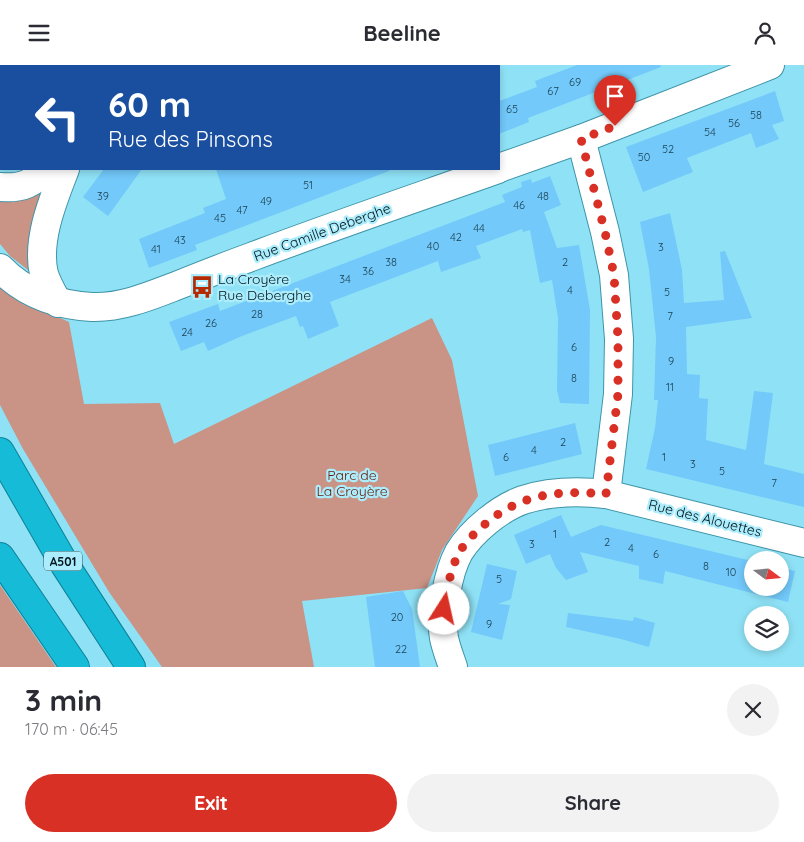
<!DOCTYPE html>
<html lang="en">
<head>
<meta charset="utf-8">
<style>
	body { margin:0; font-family:Quicksand,sans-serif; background:#f2f2f3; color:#2b2b33; height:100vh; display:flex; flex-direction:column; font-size:19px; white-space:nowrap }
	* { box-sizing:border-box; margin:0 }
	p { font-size:16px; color:#7c7c81 }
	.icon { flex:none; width:28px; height:28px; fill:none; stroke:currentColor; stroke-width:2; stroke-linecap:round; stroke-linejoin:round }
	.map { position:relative; height:602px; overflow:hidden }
	.details { display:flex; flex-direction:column; background:#fff; flex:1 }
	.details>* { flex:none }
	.hud { position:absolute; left:0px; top:0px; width:500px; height:105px; box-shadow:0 2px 8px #0003; background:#1a4fa0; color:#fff; overflow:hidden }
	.needle { width:32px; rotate:106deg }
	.buttons { position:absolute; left:744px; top:486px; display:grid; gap:10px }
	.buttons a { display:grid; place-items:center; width:45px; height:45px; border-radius:50%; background:#fff; box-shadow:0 2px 8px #0003; font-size:25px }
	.pin { position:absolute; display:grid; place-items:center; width:42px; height:42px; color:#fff; margin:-51px -21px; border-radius:50% 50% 50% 0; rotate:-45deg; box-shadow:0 0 5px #0007 }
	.pin .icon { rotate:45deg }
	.me { position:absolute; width:55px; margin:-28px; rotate:10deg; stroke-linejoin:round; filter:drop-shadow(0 0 4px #0008) }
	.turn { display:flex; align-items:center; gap:18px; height:105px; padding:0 25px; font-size:22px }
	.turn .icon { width:65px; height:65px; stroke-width:2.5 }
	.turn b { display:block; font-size:35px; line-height:42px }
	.round { display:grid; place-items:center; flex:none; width:52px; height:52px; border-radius:26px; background:#f2f2f3 }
	.headline { display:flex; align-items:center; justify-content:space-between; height:85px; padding:0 25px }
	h1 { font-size:30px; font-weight:800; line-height:38px }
	.button { display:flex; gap:10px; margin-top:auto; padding:10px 25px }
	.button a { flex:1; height:58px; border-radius:30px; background:#d93025; color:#fff; font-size:20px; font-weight:800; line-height:58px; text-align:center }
	.button a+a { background:#f2f2f3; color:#2b2b33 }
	header { display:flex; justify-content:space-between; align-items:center; height:65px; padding:0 25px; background:#fff; font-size:22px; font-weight:800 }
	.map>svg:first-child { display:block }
	.green { fill:#c99385 }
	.building { fill:#72c9fa }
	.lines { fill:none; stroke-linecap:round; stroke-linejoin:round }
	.minor-casing { stroke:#3f94a7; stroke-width:30 }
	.motorway-casing { stroke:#0e8196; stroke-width:30 }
	.minor { stroke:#fff; stroke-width:28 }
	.motorway { stroke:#16bbd8; stroke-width:28 }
	.route { stroke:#d93025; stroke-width:9; stroke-dasharray:0 16.2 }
	.labels { text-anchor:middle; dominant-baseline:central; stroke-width:4.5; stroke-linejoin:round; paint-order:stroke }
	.number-label { font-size:11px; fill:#1c4253 }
	.shield { fill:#acedfd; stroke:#34565f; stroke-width:1 }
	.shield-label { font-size:12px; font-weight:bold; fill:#00151b }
	.street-label { font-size:14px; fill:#00151b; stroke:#acedfd }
	.poi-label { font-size:14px; fill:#00151b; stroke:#acedfd; text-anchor:start }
	.park-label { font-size:14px; fill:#661a07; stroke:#acedfd }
</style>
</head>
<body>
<header><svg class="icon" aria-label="menu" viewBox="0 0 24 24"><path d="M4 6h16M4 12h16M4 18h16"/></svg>Beeline<svg class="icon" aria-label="person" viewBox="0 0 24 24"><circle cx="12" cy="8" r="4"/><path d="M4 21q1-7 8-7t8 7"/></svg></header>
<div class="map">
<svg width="804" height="602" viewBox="0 0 804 602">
	<rect width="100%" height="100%" fill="#8fe2f6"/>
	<g class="green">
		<path d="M46,121L41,215L10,191L0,179V133C18,139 32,130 46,121Z"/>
		<path d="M0,219L15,232L69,257L84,339L160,338L174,379L432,253L452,295L478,431L442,485L427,523L302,536L314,602H162L109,527L23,384L0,340Z"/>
		<path d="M0,520L56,602H0Z"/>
	</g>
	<g class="building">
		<path d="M577,0H660L661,2L528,53L529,57L499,69V36L537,22L535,16Z"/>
		<path d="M775,26L784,56L772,60L779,74L756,83L751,68L687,93L693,107L643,127L626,82Z"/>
		<path d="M104,104H142L108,151L83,132Z"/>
		<path d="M216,104H389V106L195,180L197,185L149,203L139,174L205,148L203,143L226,134Z"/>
		<path d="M550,111L561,140L544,147L557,183L579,180L590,245L589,339L560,338L557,325L558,253L552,215L540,218L530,165L523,167L522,164L476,181L481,193L441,207L438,196L330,237L339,261L308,274L303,261L300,262L296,251L242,271L208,286L204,277L181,286L169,257L218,239L220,246L353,195L505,137L502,130L522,122L521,117L531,114L532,118Z"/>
		<path d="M670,148L682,205L684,238L724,235L720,187L725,186L752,253L686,262L687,309L700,310L699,333L708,334L706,375L746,385L754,326L773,328L764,399L804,409V442L646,404L655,363L658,335H654L656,272L649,204L640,157Z"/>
		<path d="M575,358L582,389L495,411L488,380Z"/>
		<path d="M561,450L571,472L601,460L752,496V522H780V502L795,506L788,537L665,506L663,519L639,514V501L580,487L588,507L566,515L556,503L550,489L526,499L514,470Z"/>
		<path d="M487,499L517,506L511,534L498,539L510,540L502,575L471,567Z"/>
		<path d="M403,526L412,544L420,602H375L366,532Z"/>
		<path d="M568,548L633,556L634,552L655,558L649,582L621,574L566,562Z"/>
	</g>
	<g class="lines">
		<defs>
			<g id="minor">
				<path d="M57,1L59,0"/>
				<path d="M175,1L177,0"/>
				<path d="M0,58L1,56"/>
				<path d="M581,74L605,167L614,210L619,274L618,329L606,429"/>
				<path d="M499,103L581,74L770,0"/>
				<path d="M0,122C23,124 32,118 49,104"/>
				<path d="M0,203C25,229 56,240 92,242C121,243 150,231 176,221C201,211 226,201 251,192C333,161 416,133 498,104"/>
				<path d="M58,238C53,229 47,219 44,209C36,176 53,135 65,104"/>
				<path d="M453,602C450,593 446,583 444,573C440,550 448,507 459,487C472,466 500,443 523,435C551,426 578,426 606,429L804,478"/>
			</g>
			<g id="motorway">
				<path d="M0,387L65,500L131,602"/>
				<path d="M0,492L75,602"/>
			</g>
		</defs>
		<use href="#minor" class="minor-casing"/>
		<use href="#motorway" class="motorway-casing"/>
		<use href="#minor" class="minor"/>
		<use href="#motorway" class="motorway"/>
	</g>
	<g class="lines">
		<path class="route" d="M444,544C447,525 450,505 459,488C465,477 475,468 484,460C521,428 560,425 606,429L618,329V274L614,210L605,167L581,74L615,61"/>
	</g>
	<defs>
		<symbol id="bus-bare" viewBox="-9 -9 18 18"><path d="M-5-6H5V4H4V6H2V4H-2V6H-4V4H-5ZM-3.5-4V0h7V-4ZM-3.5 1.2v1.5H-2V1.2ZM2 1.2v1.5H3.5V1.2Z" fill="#b52a00" stroke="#acedfd" stroke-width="2.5" paint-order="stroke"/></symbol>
	</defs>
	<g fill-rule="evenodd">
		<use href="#bus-bare" x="186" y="206" width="32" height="32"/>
	</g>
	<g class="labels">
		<g class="number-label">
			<text x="575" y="17">69</text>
			<text x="553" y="26">67</text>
			<text x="512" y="44">65</text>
			<text x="756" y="50">58</text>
			<text x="734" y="58">56</text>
			<text x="710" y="67">54</text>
			<text x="668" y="84">52</text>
			<text x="644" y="92">50</text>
			<text x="308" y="120">51</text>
			<text x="103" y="131">39</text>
			<text x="543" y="131">48</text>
			<text x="266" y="136">49</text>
			<text x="519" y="140">46</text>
			<text x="242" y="145">47</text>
			<text x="220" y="153">45</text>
			<text x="479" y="163">44</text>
			<text x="456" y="172">42</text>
			<text x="180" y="175">43</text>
			<text x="433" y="181">40</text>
			<text x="661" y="182">3</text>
			<text x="156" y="184">41</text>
			<text x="391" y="197">38</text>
			<text x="565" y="197">2</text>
			<text x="368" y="206">36</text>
			<text x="345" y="214">34</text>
			<text x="570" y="225">4</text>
			<text x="667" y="227">5</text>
			<text x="257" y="249">28</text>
			<text x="670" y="251">7</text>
			<text x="211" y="258">26</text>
			<text x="187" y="267">24</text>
			<text x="574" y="282">6</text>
			<text x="671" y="296">9</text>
			<text x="574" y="313">8</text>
			<text x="670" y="322">11</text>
			<text x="563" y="377">2</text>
			<text x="534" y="385">4</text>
			<text x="506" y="392">6</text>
			<text x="664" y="392">1</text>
			<text x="693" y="399">3</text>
			<text x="722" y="406">5</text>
			<text x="774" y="418">7</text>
			<text x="555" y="469">1</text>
			<text x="607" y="477">2</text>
			<text x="532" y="479">3</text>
			<text x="631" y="483">4</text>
			<text x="656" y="489">6</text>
			<text x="706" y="501">8</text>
			<text x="731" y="507">10</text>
			<text x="499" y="514">5</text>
			<text x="397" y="552">20</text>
			<text x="489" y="559">9</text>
			<text x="401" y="584">22</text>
		</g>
		<rect class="shield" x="44" y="486.5" width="38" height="19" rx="4"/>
		<g class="shield-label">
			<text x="63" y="496">A501</text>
		</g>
		<g class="street-label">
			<text transform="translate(322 167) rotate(-20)">Rue Camille Deberghe</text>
			<text transform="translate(705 453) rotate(14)">Rue des Alouettes</text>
		</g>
		<g class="poi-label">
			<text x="218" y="214">La Croyère<tspan x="218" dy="16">Rue Deberghe</tspan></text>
		</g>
		<g class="park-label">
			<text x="352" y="410">Parc de<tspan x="352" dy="16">La Croyère</tspan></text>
		</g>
	</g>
</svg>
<div class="buttons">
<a><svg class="needle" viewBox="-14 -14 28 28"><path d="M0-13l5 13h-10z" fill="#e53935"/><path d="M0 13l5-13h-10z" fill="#7c7c81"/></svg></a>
<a><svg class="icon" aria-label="layers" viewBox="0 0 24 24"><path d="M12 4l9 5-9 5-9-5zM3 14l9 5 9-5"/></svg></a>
</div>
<div class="pin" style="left:615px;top:61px;background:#d93025"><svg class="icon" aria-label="arrive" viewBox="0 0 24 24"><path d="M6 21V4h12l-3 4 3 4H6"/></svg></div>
<svg class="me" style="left:444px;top:544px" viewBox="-20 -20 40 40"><circle r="19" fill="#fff"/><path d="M0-13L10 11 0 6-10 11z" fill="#d93025"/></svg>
<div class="hud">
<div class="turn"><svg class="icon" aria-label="left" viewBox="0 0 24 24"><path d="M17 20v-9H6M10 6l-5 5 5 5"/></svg><div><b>60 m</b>Rue des Pinsons</div></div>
</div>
</div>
<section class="details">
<div class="headline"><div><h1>3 min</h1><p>170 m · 06:45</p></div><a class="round"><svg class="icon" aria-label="close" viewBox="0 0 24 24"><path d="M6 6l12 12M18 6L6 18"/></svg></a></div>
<div class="button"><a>Exit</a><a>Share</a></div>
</section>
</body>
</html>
